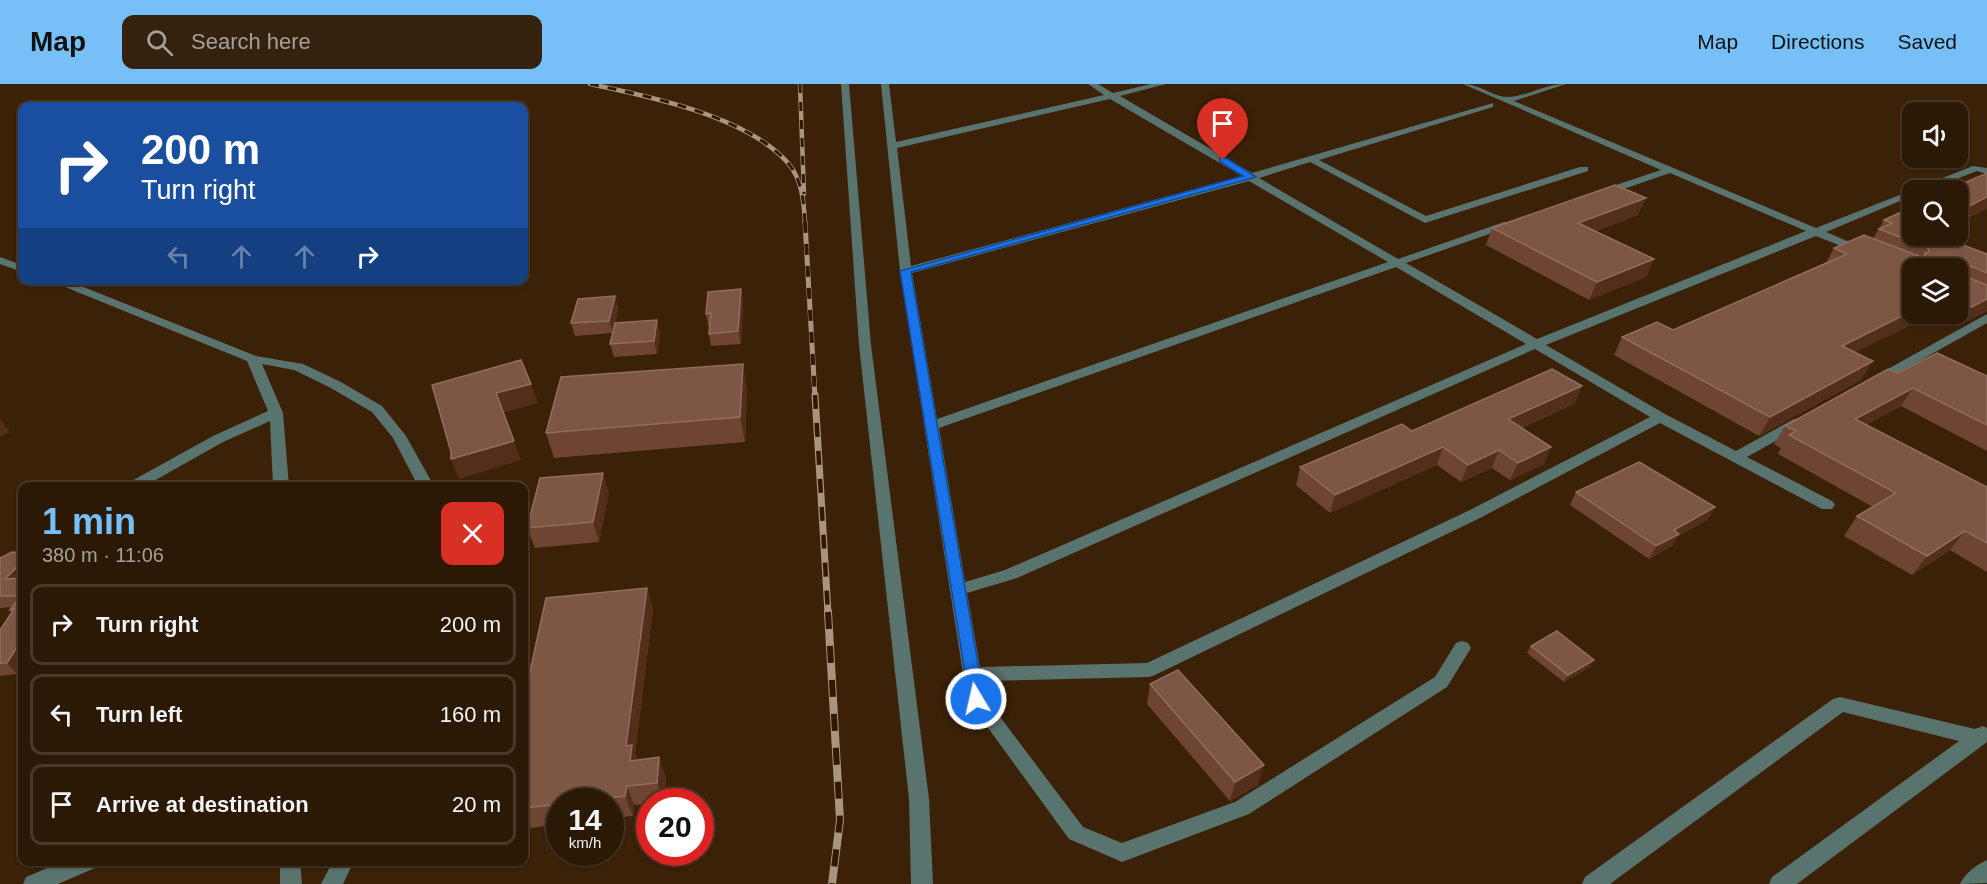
<!DOCTYPE html>
<html lang="en">
<head>
<meta charset="utf-8">
<style>
	body { margin:0; font-family:Helvetica,sans-serif; background:#34220f; color:#f1f3f6; height:100vh; display:flex; flex-direction:column; font-size:22px; white-space:nowrap }
	* { box-sizing:border-box; margin:0 }
	p { font-size:20px; color:#a6a09a }
	.icon { flex:none; width:33px; height:33px; fill:none; stroke:currentColor; stroke-width:2; stroke-linecap:round; stroke-linejoin:round }
	.map { position:relative; flex:1; overflow:hidden }
	.drawer { position:absolute; left:18px; top:398px; width:510px; height:384px; display:flex; flex-direction:column; background:#2c1905; border-radius:12px; box-shadow:0 2px 4px #0004,0 0 0 2px #483827 }
	.drawer>* { flex:none }
	.hud { position:absolute; left:18px; top:18px; width:510px; height:183px; border-radius:12px; box-shadow:0 2px 4px #0004,0 0 0 2px #483827; background:#1a4fa0; color:#fff; overflow:hidden }
	.buttons { position:absolute; left:1902px; top:18px; display:grid; gap:12px }
	.buttons a { display:grid; place-items:center; width:66px; height:66px; border-radius:12px; background:#2c1905; box-shadow:0 2px 4px #0004,0 0 0 2px #483827; font-size:30px }
	.speed { position:absolute; left:546px; top:704px; display:flex; gap:12px; font-size:30px; font-weight:700; text-align:center }
	.speed>* { display:grid; place-content:center; width:78px; height:78px; border-radius:50%; background:#2c1905; box-shadow:0 2px 4px #0004,0 0 0 2px #483827; line-height:1 }
	.speed small { font-size:15px; font-weight:400 }
	.speed .limit { border:9px solid #d22; background:#fff; color:#111 }
	.pin { position:absolute; display:grid; place-items:center; width:51px; height:51px; color:#fff; margin:-62px -26px; border-radius:50% 50% 50% 0; rotate:-45deg; box-shadow:0 0 6px #0007 }
	.pin .icon { rotate:45deg }
	.me { position:absolute; width:66px; margin:-33px; rotate:351deg; stroke-linejoin:round; filter:drop-shadow(0 0 4px #0008) }
	.turn { display:flex; align-items:center; gap:21px; height:126px; padding:0 24px; font-size:27px }
	.turn .icon { width:78px; height:78px; stroke-width:2.5 }
	.turn b { display:block; font-size:42px; line-height:51px }
	.lanes { display:flex; align-items:center; height:57px; padding:0 24px; background:#0003; justify-content:center; gap:30px; direction:ltr }
	.lanes .off { opacity:.35 }
	.round { display:grid; place-items:center; flex:none; width:63px; height:63px; border-radius:12px; background:#34220f }
	.head { display:flex; align-items:center; justify-content:space-between; height:102px; padding:0 24px }
	h1 { font-size:36px; font-weight:600; line-height:45px; color:#76c0f7 }
	ul { padding:0; list-style:none }
	li { display:flex; align-items:center; gap:18px; height:81px; margin:0 12px 9px; padding:0 12px; border:3px solid #483827; border-radius:12px }
	li div { flex:1 }
	li b { display:block; font-size:22px }
	li em { font-style:normal }
	header { display:flex; align-items:center; gap:36px; box-sizing:border-box; height:84px; padding:0 30px; background:#76c0f7; color:#111 }
	header strong { font-size:28px }
	nav { display:flex; gap:33px; margin-inline-start:auto; font-size:21px }
	.search { width:420px; height:54px; background:#34220f; display:flex; align-items:center; gap:15px; box-sizing:border-box; padding:0 21px; border-radius:12px; color:#a6a09a; font-size:22px }
	.map>svg:first-child { display:block }
	.lines { fill:none; stroke-linecap:round; stroke-linejoin:round }
	.minor { fill:#59736e; fill-rule:evenodd }
	.rail-far3-casing { stroke:#a99480; stroke-width:4.5 }
	.rail-far2-casing { stroke:#a99480; stroke-width:5 }
	.rail-far1-casing { stroke:#a99480; stroke-width:7 }
	.rail-casing { stroke:#a99480; stroke-width:8 }
	.rail-far3 { stroke:#311800; stroke-width:3; stroke-dasharray:9; stroke-linecap:butt }
	.rail-far2 { stroke:#311800; stroke-width:4; stroke-dasharray:11; stroke-linecap:butt }
	.rail-far1 { stroke:#311800; stroke-width:4.5; stroke-dasharray:14; stroke-linecap:butt }
	.rail { stroke:#311800; stroke-width:6; stroke-dasharray:17; stroke-linecap:butt }
	.wall { fill:#6e4433 }
	.shaded-wall { fill:#532e1a }
	.building { fill:#7d5645; stroke:#926e5d; stroke-width:1.5 }
	.route { fill:#1a73e8; stroke:#114b97; stroke-width:1.5 }
</style>
</head>
<body>
<header>
<strong>Map</strong>
<div class="search"><svg class="icon" aria-label="search" viewBox="0 0 24 24"><circle cx="10" cy="10" r="6"/><path d="M15 15l6 6"/></svg>Search here</div>
<nav><a>Map</a><a>Directions</a><a>Saved</a></nav>
</header>
<div class="map">
<svg width="1987" height="800" viewBox="0 0 1987 800">
	<rect width="100%" height="100%" fill="#3b2107"/>
	<g class="lines">
		<g class="minor">
			<path d="M841,0H849L871,261L929,715L933,800H911L909,715L859,261Z"/>
			<path d="M881,0H889L896,58L1104,11L1088,0H1098L1113,9L1151,0H1166L1120,12L1252,89L1493,19V23L1319,76L1426,132L1580,83H1588V87L1425,139L1310,78L1259,94L1398,175L1504,138H1512V142L1406,179L1537,255L1806,147L1670,89L1606,111H1598V107L1661,86L1463,0C1479,0 1494,13 1507,13C1526,13 1544,0 1566,0L1514,17L1816,144L1973,82L1987,84V90L1977,87L1927,106H1912V112L1826,148L1866,165V169H1858L1816,152L1546,261L1665,330L1736,367L1794,335H1804L1806,338L1804,341L1747,373L1832,417L1835,421L1832,425H1822L1660,339L1480,434L1155,591L1149,593L982,597L985,613L1083,743L1122,759L1235,718L1435,593L1456,559L1462,557L1468,559L1471,564L1447,603L1249,730L1122,778L1069,755L967,615L900,187ZM1110,15L1242,92L911,182L897,64ZM1249,97L1388,178L937,335L912,189ZM1396,183L1526,260L1005,486L965,498L939,344ZM1535,265L1650,333L1470,426L1147,579L980,583L967,509L1017,494Z"/>
			<path d="M0,173L22,181V188L0,180Z"/>
			<path d="M48,196H66L256,272L303,280L339,297L382,322L406,352L434,402H418L393,354L372,328L329,303L294,286L262,280L283,329L289,402H273L270,337L223,358L145,402H125L128,399L213,352L268,327L247,277Z"/>
			<path d="M1987,230V239L1880,299L1875,300L1868,296Z"/>
			<path d="M1840,613L1975,645L1983,642L1987,644V658L1797,800H1769L1772,793L1959,657L1843,628L1610,800H1582L1585,793L1833,615Z"/>
			<path d="M1987,776V799L1960,800C1965,789 1976,781 1987,776Z"/>
			<path d="M64,777H98L95,784L58,800H23L26,793Z"/>
			<path d="M280,777H300L302,800H280Z"/>
			<path d="M333,777H354L343,800H321Z"/>
		</g>
		<defs>
			<g id="rail-far3">
				<path d="M590,0C648,12 747,32 788,79C802,95 804,119 805,139"/>
				<path d="M800,0L804,110"/>
			</g>
			<path id="rail-far2" d="M805,138L815,313"/>
			<path id="rail-far1" d="M815,311L828,529"/>
			<path id="rail" d="M828,528L840,736L832,800"/>
		</defs>
		<use href="#rail-far3" class="rail-far3-casing"/>
		<use href="#rail-far2" class="rail-far2-casing"/>
		<use href="#rail-far1" class="rail-far1-casing"/>
		<use href="#rail" class="rail-casing"/>
		<use href="#rail-far3" class="rail-far3"/>
		<use href="#rail-far2" class="rail-far2"/>
		<use href="#rail-far1" class="rail-far1"/>
		<use href="#rail" class="rail"/>
	</g>
	<g class="wall">
		<path d="M1646,114L1638,131L1596,147L1654,175L1646,193L1589,216L1486,161L1492,144Z"/>
		<path d="M1912,123V152L1987,170V227L1959,241L1934,230H1958V184L1912,230H1933L1855,268L1873,277L1861,296L1759,352L1614,271L1622,253L1673,246L1826,179L1834,164L1873,155L1884,136Z"/>
		<path d="M741,205L743,218L741,260L711,262L709,250V242H708L706,230Z"/>
		<path d="M615,212L618,225L615,239L660,249L657,270L614,273L610,260L613,249L575,252L571,239Z"/>
		<path d="M1898,289L1987,292V367L1901,322L1866,341L1987,403V488L1950,466L1912,491L1844,452L1857,432L1873,423L1778,370L1781,364L1774,360L1785,342Z"/>
		<path d="M1582,302L1574,320L1521,344L1544,380L1510,396L1492,384L1461,398L1437,381L1330,429L1296,401L1300,383L1412,347Z"/>
		<path d="M747,304L745,358L554,374L546,349Z"/>
		<path d="M609,408L599,458L535,464L527,444Z"/>
		<path d="M1576,408L1715,423L1707,436L1678,452L1672,462L1649,475L1570,421Z"/>
		<path d="M22,469V581L17,590L0,592V546L12,528L10,526L12,523L0,524V474Z"/>
		<path d="M653,524L635,669L637,676L666,693L664,717H650V720L634,721L633,732L610,734V717H560V740L524,745V615Z"/>
		<path d="M1531,562L1594,576L1590,583L1564,598L1527,569Z"/>
		<path d="M1150,600L1258,701L1230,717L1147,620Z"/>
	</g>
	<g class="shaded-wall">
		<path d="M1987,113V125L1958,139V128Z"/>
		<path d="M1646,114L1638,131L1571,156L1578,139Z"/>
		<path d="M1654,175L1646,193L1589,216L1597,198Z"/>
		<path d="M741,205L743,218L741,260L738,247Z"/>
		<path d="M615,212L618,225L613,249L609,237Z"/>
		<path d="M1987,215V227L1959,241L1972,223Z"/>
		<path d="M1912,227V230H1933L1830,280L1842,262Z"/>
		<path d="M657,236L660,249L657,270L654,257Z"/>
		<path d="M1873,277L1861,296L1759,352L1770,333Z"/>
		<path d="M743,280L747,304L745,358L740,333Z"/>
		<path d="M531,300L538,319L503,329L496,309Z"/>
		<path d="M1582,302L1574,320L1501,352L1508,335Z"/>
		<path d="M1913,304L1901,322L1843,354L1855,335Z"/>
		<path d="M0,335L10,348L0,353Z"/>
		<path d="M514,357L521,376L459,395L451,375Z"/>
		<path d="M1443,363L1437,381L1330,429L1335,411Z"/>
		<path d="M1551,363L1544,380L1510,396L1518,379Z"/>
		<path d="M1499,366L1492,384L1461,398L1468,381Z"/>
		<path d="M603,389L609,408L599,458L593,438Z"/>
		<path d="M1715,423L1707,436L1678,452L1672,462L1649,475L1656,462L1674,446Z"/>
		<path d="M1965,447L1950,466L1912,491L1927,472Z"/>
		<path d="M22,478V498L5,495Z"/>
		<path d="M647,504L653,524L635,669L639,681L630,677L626,662Z"/>
		<path d="M22,555V581L17,590L7,579Z"/>
		<path d="M1594,576L1590,583L1564,598L1568,591Z"/>
		<path d="M659,673L666,693L664,717L657,699Z"/>
		<path d="M1264,681L1258,701L1230,717L1235,698Z"/>
		<path d="M627,702L634,721L633,732L625,712Z"/>
	</g>
	<g class="building">
		<path d="M1987,89V113L1958,128V106H1948Z"/>
		<path d="M1615,101L1646,114L1578,139L1654,175L1597,198L1492,144Z"/>
		<path d="M1912,123V152H1939L1987,170V189L1971,182L1967,184L1969,194L1987,201V215L1972,223L1958,217V184H1912V227L1842,262L1873,277L1770,333L1622,253L1657,238L1673,246L1847,170L1834,164L1864,151L1924,174L1925,169L1929,168L1928,164L1879,145L1892,139L1884,136Z"/>
		<path d="M741,205L738,247L709,250L711,229L706,230L708,208Z"/>
		<path d="M615,212L609,237L571,239L578,215Z"/>
		<path d="M657,236L654,257L610,260L615,239Z"/>
		<path d="M1937,269L1987,292V341L1913,304L1855,335L1987,403V459L1965,447L1927,472L1857,432L1896,409L1789,351L1796,347L1785,342L1888,285L1898,289Z"/>
		<path d="M521,276L531,300L496,309L514,357L451,375V368L432,301Z"/>
		<path d="M743,280L740,333L546,349L561,293Z"/>
		<path d="M1552,285L1582,302L1508,335L1551,363L1518,379L1499,366L1468,381L1443,363L1335,411L1300,383L1402,340L1412,347Z"/>
		<path d="M1639,378L1715,423L1674,446L1679,450L1656,462L1576,408Z"/>
		<path d="M603,389L593,438L527,444L540,394Z"/>
		<path d="M12,468L22,469V478L5,495L22,494V555L7,579H0V546L14,525L10,526L21,512H0V474Z"/>
		<path d="M647,504L626,662L632,661L630,677L659,673L657,699L627,702L625,712L582,717H560V720L524,724V615L546,514Z"/>
		<path d="M1557,547L1594,576L1568,591L1531,562Z"/>
		<path d="M1178,586L1264,681L1235,698L1150,600Z"/>
	</g>
	<path class="route" d="M1220,74H1226L1256,93L911,188L984,615L982,620L976,622L970,620L900,187L1243,92L1220,78Z"/>
</svg>
<div class="buttons">
<a><svg class="icon" aria-label="sound" viewBox="0 0 24 24"><path d="M4 9h4l5-4v14l-5-4H4zM17 9q2 3 0 6"/></svg></a>
<a><svg class="icon" aria-label="search" viewBox="0 0 24 24"><circle cx="10" cy="10" r="6"/><path d="M15 15l6 6"/></svg></a>
<a><svg class="icon" aria-label="layers" viewBox="0 0 24 24"><path d="M12 4l9 5-9 5-9-5zM3 14l9 5 9-5"/></svg></a>
</div>
<div class="speed"><div>14<small>km/h</small></div><div class="limit">20</div></div>
<div class="pin" style="left:1223px;top:76px;background:#d93025"><svg class="icon" aria-label="arrive" viewBox="0 0 24 24"><path d="M6 21V4h12l-3 4 3 4H6"/></svg></div>
<svg class="me" style="left:976px;top:615px" viewBox="-20 -20 40 40"><circle r="17" fill="#1a73e8" stroke="#fff" stroke-width="3"/><path d="M0-11L8 9 0 5-8 9z" fill="#fff"/></svg>
<div class="hud">
<div class="turn"><svg class="icon" aria-label="right" viewBox="0 0 24 24"><path d="M7 20v-9h11M14 6l5 5-5 5"/></svg><div><b>200 m</b>Turn right</div></div>
<div class="lanes"><svg class="icon off" aria-label="left" viewBox="0 0 24 24"><path d="M17 20v-9H6M10 6l-5 5 5 5"/></svg><svg class="icon off" aria-label="ahead" viewBox="0 0 24 24"><path d="M12 20V5M6 11l6-6 6 6"/></svg><svg class="icon off" aria-label="ahead" viewBox="0 0 24 24"><path d="M12 20V5M6 11l6-6 6 6"/></svg><svg class="icon" aria-label="right" viewBox="0 0 24 24"><path d="M7 20v-9h11M14 6l5 5-5 5"/></svg></div>
</div>
<section class="drawer">
<div class="head"><div><h1>1 min</h1><p>380 m · 11:06</p></div><a class="round" style="background:#d93025;color:#fff"><svg class="icon" aria-label="close" viewBox="0 0 24 24"><path d="M6 6l12 12M18 6L6 18"/></svg></a></div>
<ul>
<li><svg class="icon" aria-label="right" viewBox="0 0 24 24"><path d="M7 20v-9h11M14 6l5 5-5 5"/></svg><div><b>Turn right</b></div><em>200 m</em></li>
<li><svg class="icon" aria-label="left" viewBox="0 0 24 24"><path d="M17 20v-9H6M10 6l-5 5 5 5"/></svg><div><b>Turn left</b></div><em>160 m</em></li>
<li><svg class="icon" aria-label="arrive" viewBox="0 0 24 24"><path d="M6 21V4h12l-3 4 3 4H6"/></svg><div><b>Arrive at destination</b></div><em>20 m</em></li>
</ul>
</section>
</div>
</body>
</html>
